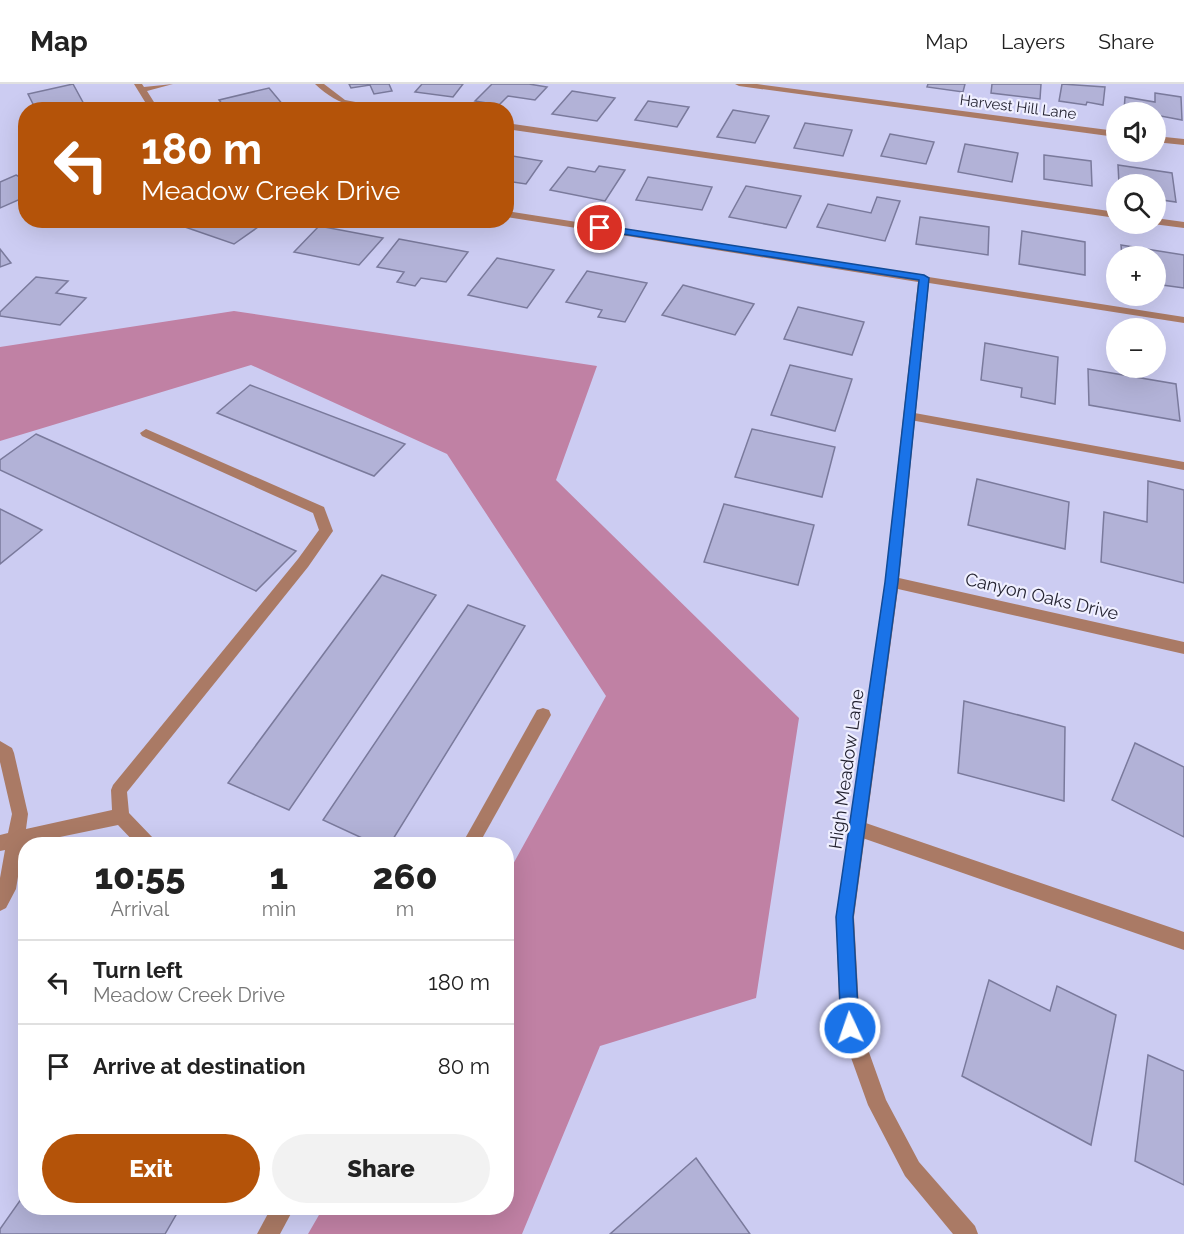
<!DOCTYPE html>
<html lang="en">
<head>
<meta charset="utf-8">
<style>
	body { margin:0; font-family:Raleway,sans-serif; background:#f2f2f2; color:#222; height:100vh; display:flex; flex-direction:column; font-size:22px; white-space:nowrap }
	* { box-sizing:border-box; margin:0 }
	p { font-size:20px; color:#767676 }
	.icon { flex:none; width:33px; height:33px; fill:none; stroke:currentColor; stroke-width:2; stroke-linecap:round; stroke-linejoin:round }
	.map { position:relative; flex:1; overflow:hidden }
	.panel { position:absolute; left:18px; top:753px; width:496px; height:378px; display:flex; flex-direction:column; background:#fff; border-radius:24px; box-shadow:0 6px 24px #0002 }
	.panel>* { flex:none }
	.hud { position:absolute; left:18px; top:18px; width:496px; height:126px; border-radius:24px; box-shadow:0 6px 24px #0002; background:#b45309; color:#fff; overflow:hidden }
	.buttons { position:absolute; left:1106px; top:18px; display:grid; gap:12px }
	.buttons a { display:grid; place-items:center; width:60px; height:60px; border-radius:50%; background:#fff; box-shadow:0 6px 24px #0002; font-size:30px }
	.pin { position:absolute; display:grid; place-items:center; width:51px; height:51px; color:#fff; margin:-26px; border:3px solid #fff; border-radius:50%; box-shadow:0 2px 6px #0007 }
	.me { position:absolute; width:66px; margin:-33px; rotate:357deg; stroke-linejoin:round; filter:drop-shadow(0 0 4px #0008) }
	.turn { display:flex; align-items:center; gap:21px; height:126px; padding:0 24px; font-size:27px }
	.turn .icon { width:78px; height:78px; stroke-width:2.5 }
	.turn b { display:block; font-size:42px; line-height:51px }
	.eta { display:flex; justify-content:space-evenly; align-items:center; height:102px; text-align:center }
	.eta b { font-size:36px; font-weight:800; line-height:42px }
	.action { display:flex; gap:12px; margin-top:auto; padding:12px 24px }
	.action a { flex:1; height:69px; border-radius:36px; background:#b45309; color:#fff; font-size:24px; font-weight:800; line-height:69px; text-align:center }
	.action a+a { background:#f2f2f2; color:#222 }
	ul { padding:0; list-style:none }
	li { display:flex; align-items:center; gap:18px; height:84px; padding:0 24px; border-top:2px solid #e0e0e0 }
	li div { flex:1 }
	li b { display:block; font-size:22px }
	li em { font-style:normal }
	header { display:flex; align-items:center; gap:36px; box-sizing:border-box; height:84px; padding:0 30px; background:#fff; border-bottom:2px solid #e0e0e0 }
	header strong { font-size:28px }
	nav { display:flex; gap:33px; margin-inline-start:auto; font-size:21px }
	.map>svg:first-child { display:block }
	.forest { fill:#c081a4 }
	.building { fill:#b2b2d7; stroke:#7a7a9c; stroke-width:1.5 }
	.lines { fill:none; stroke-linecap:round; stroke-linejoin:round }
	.service { fill:#aa7a65; fill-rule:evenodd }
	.minor { fill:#aa7a65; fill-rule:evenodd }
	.route { fill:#1a73e8; stroke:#114b97; stroke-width:1.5 }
	.labels { text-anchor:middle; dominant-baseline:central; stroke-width:4.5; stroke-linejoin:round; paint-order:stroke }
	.far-street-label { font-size:15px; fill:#242331; stroke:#efefff }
	.street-label { font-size:18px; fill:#242331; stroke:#efefff }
</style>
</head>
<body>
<header>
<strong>Map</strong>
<nav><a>Map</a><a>Layers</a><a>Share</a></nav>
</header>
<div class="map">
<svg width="1184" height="1150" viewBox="0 0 1184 1150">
	<rect width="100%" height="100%" fill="#ccccf2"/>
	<path class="forest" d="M234,227L597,282L556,396L799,634L756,914L600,962L522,1150H308L323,1124H507V791L606,612L447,370L251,281L0,357V263Z"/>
	<g class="building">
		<path d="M73,0L85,22L70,26H36L28,10Z"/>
		<path d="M349,0H389L392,7L374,10L370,1L351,4Z"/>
		<path d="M422,0H463L453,13L415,8Z"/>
		<path d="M492,0H529L547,3L535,16L508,12L499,21L475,17Z"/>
		<path d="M928,0H965L963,8L927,3Z"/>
		<path d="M992,0H1041L1040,15L991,9Z"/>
		<path d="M1062,0L1105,3L1103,21L1087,18L1086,21L1059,17Z"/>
		<path d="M269,4L284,22L267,26H227L219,16Z"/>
		<path d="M572,7L615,14L597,37L552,30Z"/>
		<path d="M1155,9L1181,13L1182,36L1155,31V28L1124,27L1125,13L1155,18Z"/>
		<path d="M648,17L689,23L677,43L635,36Z"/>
		<path d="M733,26L769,32L755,59L717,53Z"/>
		<path d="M805,39L852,46L843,72L794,64Z"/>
		<path d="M890,50L934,58L926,80L881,72Z"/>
		<path d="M965,60L1018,69L1012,98L958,88Z"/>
		<path d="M507,71L542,77L526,100L507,97Z"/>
		<path d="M1044,71L1091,77L1092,102L1044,95Z"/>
		<path d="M1118,81L1172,89L1176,118L1155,115V100H1119Z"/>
		<path d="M599,82L625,86L605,117L550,106L568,83L595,88Z"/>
		<path d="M16,91L26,96V120L18,116L0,124V98Z"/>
		<path d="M648,93L712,103L702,126L636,116Z"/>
		<path d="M746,102L801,112L786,144L729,133Z"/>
		<path d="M877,113L900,117L885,157L817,143L828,120L871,129Z"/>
		<path d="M920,133L989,143L988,171L916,160Z"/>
		<path d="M196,136H268L234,160L185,143Z"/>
		<path d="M319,142L383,154L359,181L294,168Z"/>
		<path d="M1022,147L1085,158V191L1019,180Z"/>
		<path d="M399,155L468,168L446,198L421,194L415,202L397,198L404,188L377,183Z"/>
		<path d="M1121,161L1184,171V204L1155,200V172H1122Z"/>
		<path d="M0,165L11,179L0,183Z"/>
		<path d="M497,174L554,186L527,224L468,211Z"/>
		<path d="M587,187L647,199L625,238L598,233L602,226L566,218Z"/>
		<path d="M36,193L68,197L56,209L86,214L60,241L0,232V228Z"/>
		<path d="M683,201L754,220L735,251L662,231Z"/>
		<path d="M798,223L864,238L852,271L784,255Z"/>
		<path d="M985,259L1058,273L1055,320L1021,313L1022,304L981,296Z"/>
		<path d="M790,281L852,295L835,347L771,331Z"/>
		<path d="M1088,285L1176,300L1180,337L1089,321Z"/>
		<path d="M250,301L405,360L374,392L217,329Z"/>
		<path d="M752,345L835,363L822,413L735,393Z"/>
		<path d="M36,350L296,467L256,507L0,386V376Z"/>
		<path d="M977,395L1069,418L1065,465L968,441Z"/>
		<path d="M1148,397L1184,406V499L1101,478L1104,428L1147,438Z"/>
		<path d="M724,420L814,441L798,501L704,478Z"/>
		<path d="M0,425L42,446L0,480Z"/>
		<path d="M382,491L436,511L289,726L228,699Z"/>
		<path d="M468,521L525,542L390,760H375L323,736Z"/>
		<path d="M964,617L1065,643L1064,717L958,689Z"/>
		<path d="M1135,659L1184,683V753L1112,716Z"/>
		<path d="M989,896L1050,927L1057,902L1116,931L1091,1061L962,992Z"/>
		<path d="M1148,971L1184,987V1101L1135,1077Z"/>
		<path d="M696,1074L750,1150H610Z"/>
		<path d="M26,1108V1124H180L165,1150H0V1145Z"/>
	</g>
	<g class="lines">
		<g class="service">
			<path d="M315,0H324L345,16L397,26C364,26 340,24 315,0Z"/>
			<path d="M507,39L1116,128V134L507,45Z"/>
			<path d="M1155,134L1184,138V144L1153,140Z"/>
			<path d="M909,328L1184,378V386L905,335V329Z"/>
			<path d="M146,345L324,423L333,447L308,483L127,708L129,729L153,754L155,760H136L118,741L26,760L23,762L16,805L6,824L0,827V794L5,766L0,767V751L8,749L12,730L0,678V657L12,664L14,669L28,730L26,745L112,726L111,706L113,701L298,475L319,446L313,429L142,352L140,349Z"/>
			<path d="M543,624L549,626L551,631L479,760H462L537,626Z"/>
			<path d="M857,736L1184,848V866L851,750L848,744L851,738Z"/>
			<path d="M271,1124H294L280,1150H257Z"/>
		</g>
		<g class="minor">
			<path d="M134,0H142L144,3L173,0L147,7L159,26H150Z"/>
			<path d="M735,0H757L1116,47V53L739,2Z"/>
			<path d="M1155,52L1184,55V61L1155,58Z"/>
			<path d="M507,127L1184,233V239L929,199L899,494L1184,558V570L898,505L854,833L860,943L886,1016L919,1078L975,1142L978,1150H953L905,1092L868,1021L840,943L836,833L885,498L918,198L507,133Z"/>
			<path d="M90,136H104L91,143L86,140Z"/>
		</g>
	</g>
	<path class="route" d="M600,141L924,191L929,194L898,498L853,833L859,944L856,950L850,952L844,950L841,944L836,833L885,498L919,196L597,146L595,144Z"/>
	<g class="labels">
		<g class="far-street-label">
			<text transform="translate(1018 23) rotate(7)">Harvest Hill Lane</text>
		</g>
		<g class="street-label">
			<text transform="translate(1042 512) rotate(13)">Canyon Oaks Drive</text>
			<text transform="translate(846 685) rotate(-82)">High Meadow Lane</text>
		</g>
	</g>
</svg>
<div class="buttons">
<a><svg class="icon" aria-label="sound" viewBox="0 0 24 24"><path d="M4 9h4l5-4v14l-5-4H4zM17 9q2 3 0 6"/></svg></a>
<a><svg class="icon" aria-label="search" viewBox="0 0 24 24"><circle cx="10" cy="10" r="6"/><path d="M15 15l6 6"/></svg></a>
<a>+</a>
<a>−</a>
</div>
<div class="pin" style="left:600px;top:144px;background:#d93025"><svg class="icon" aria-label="arrive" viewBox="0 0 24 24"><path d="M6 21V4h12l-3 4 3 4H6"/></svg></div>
<svg class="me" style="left:850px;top:944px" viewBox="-20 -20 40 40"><circle r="17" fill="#1a73e8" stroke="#fff" stroke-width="3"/><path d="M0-11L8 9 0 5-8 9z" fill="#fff"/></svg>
<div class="hud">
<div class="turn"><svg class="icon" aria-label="left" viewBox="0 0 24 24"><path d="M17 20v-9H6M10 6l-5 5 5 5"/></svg><div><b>180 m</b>Meadow Creek Drive</div></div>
</div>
<section class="panel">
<div class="eta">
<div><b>10:55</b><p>Arrival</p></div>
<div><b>1</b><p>min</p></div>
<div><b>260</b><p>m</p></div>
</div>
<ul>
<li><svg class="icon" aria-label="left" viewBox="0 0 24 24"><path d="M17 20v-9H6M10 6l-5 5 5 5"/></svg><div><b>Turn left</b><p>Meadow Creek Drive</p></div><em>180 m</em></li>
<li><svg class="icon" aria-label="arrive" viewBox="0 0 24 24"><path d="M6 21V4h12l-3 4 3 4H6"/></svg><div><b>Arrive at destination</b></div><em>80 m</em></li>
</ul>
<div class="action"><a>Exit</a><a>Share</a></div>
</section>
</div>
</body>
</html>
